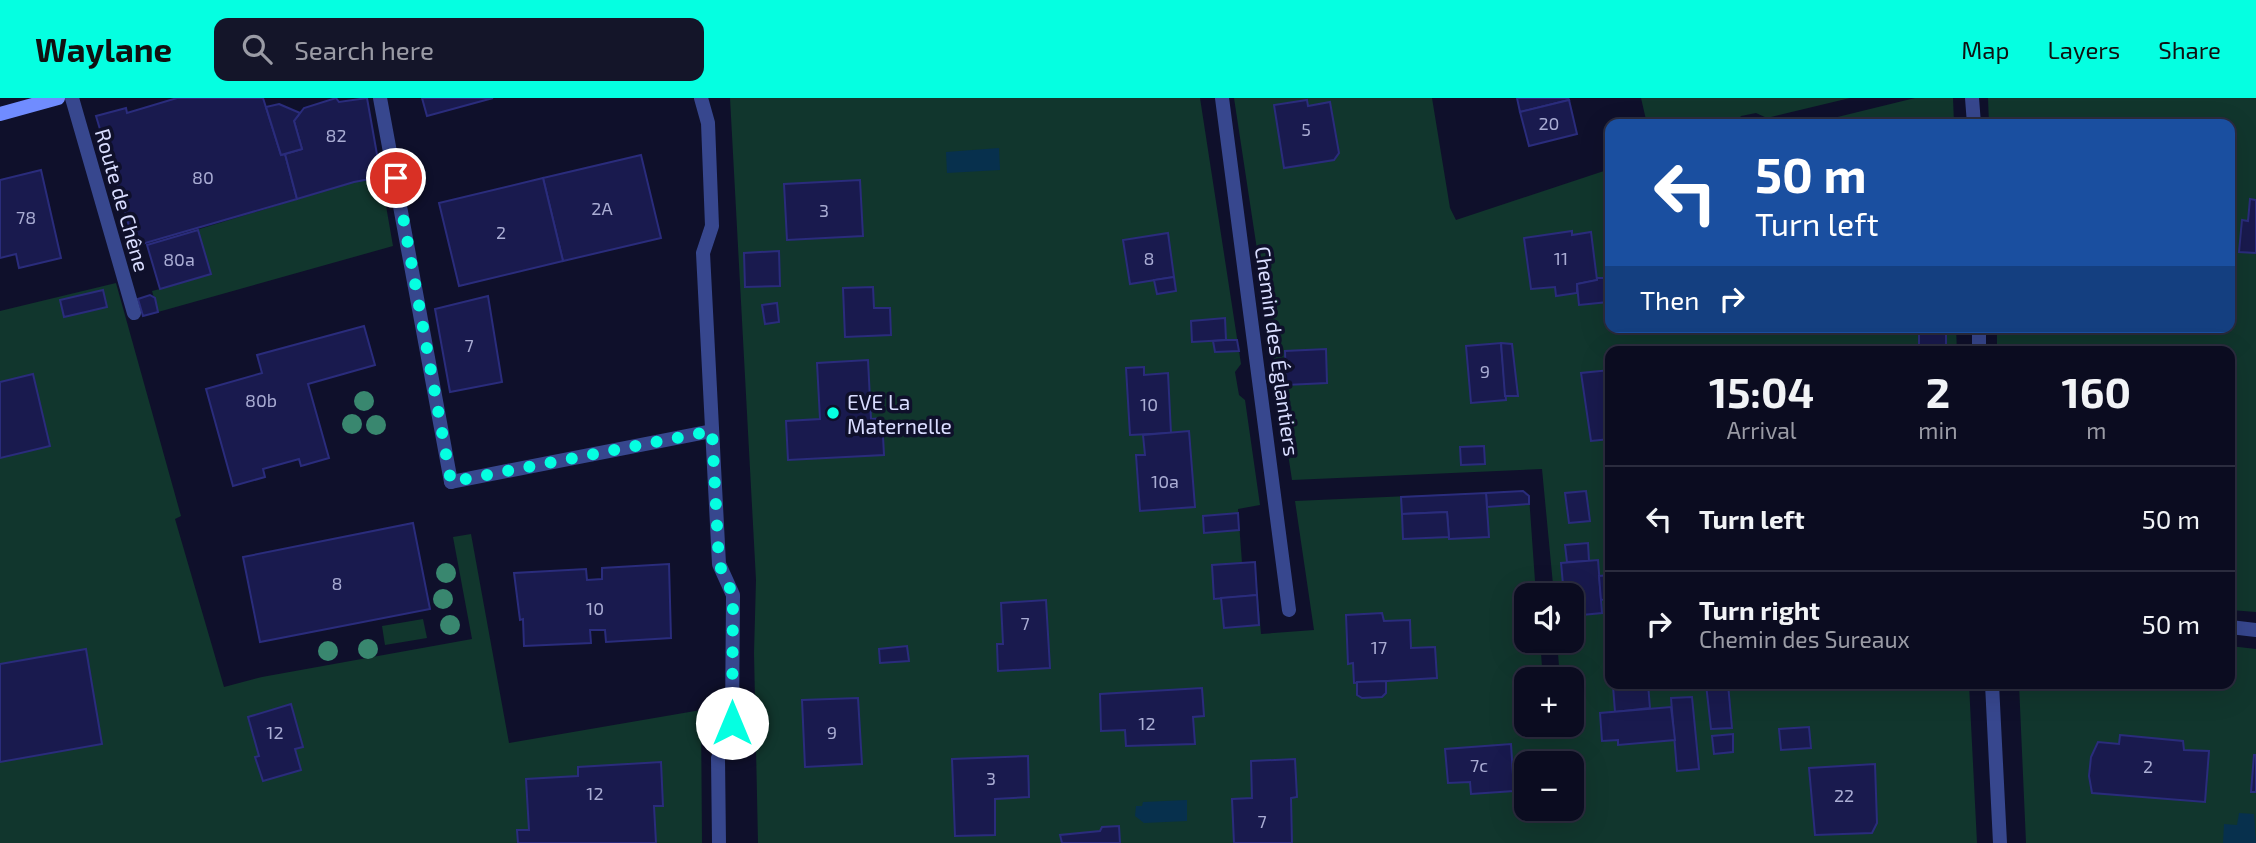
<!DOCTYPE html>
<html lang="en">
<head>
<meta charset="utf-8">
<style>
	body { margin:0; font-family:"Exo 2",sans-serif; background:#141529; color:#f1f3f6; height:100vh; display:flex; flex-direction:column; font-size:26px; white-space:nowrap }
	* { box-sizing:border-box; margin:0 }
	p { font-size:23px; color:#9a9ba5 }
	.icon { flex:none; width:38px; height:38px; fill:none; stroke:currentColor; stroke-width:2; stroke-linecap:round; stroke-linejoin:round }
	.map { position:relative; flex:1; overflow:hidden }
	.drawer { position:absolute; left:1605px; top:248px; width:630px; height:343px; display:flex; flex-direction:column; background:#0b0c20; border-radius:14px; box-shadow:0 7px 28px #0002,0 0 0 2px #2b2c3e }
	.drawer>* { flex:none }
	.guide { position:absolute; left:1605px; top:21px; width:630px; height:214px; border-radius:14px; box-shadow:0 7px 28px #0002,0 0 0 2px #2b2c3e; background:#1a4fa0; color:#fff; overflow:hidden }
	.buttons { position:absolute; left:1514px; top:485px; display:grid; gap:14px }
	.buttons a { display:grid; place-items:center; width:70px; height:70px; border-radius:14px; background:#0b0c20; box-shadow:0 7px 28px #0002,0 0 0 2px #2b2c3e; font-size:35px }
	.pin { position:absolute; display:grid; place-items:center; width:60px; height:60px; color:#fff; margin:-30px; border:4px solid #fff; border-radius:50%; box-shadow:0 2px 7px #0007 }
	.me { position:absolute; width:77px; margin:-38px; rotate:0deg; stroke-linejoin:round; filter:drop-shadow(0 0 5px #0008) }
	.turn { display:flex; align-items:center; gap:24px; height:147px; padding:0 35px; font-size:32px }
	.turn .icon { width:91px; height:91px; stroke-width:2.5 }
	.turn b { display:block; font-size:49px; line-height:60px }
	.then { display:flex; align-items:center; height:66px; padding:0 35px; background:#0003; gap:14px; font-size:26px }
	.eta { display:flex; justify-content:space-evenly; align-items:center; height:119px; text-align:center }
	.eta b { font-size:42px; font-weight:700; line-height:49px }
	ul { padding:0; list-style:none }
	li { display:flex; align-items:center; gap:21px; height:105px; padding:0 35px; border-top:2px solid #2b2c3e }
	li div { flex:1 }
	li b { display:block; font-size:26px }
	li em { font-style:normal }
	header { display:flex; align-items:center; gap:42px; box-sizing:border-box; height:98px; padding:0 35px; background:#05ffe1; color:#111 }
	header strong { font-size:33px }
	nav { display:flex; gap:38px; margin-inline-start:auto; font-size:24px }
	.search { width:490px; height:63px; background:#141529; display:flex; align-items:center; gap:18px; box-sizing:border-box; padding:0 24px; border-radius:14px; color:#9a9ba5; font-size:26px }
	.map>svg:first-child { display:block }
	.green { fill:#11362d; fill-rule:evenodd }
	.water { fill:#07304d }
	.building { fill:#191a4e; stroke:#2a2c7c; stroke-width:2 }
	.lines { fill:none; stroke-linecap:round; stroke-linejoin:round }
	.service { stroke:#37478e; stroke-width:14 }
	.minor { stroke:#37478e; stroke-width:14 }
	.secondary { stroke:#708cff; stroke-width:14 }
	.tree { fill:#39876f }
	.route { stroke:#05ffe1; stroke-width:12; stroke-dasharray:0 21.6 }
	.poi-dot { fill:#05ffe1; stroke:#0f102b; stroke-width:2.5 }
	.labels { text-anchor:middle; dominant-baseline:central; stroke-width:7; stroke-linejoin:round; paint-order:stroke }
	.number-label { font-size:18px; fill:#a9acd3 }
	.street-label { font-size:21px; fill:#d9ddff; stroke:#0f102b }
	.poi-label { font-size:21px; fill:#d9ddff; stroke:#0f102b; text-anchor:start }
</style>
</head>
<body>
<header>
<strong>Waylane</strong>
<div class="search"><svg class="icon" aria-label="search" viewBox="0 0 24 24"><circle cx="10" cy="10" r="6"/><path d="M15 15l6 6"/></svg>Search here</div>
<nav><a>Map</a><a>Layers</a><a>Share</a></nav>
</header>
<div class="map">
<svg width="2256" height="745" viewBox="0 0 2256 745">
	<rect width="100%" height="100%" fill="#0f102b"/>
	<g class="green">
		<path d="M730,0H1200L1241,266L1235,274L1239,297L1245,302L1260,407L1238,411L1242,465L1255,464L1261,536L1314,532L1295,403L1523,393L1529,398L1536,497H1526V542L1540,543L1543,581H1526V626H1572V581H1560L1557,543L1572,542V497H1554L1542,371L1292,382L1234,0H1432L1450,110L1456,122L1610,71V229H1956L1957,254H1610V586H1969L1977,745H758L754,555L756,482ZM1526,665H1572V710H1526Z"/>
		<path d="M1641,0H1850L1767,20L1756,15L1741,18L1735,26H1647Z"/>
		<path d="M1915,0H1953L1954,26H1809Z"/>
		<path d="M1988,0H2256V514L2230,512V254H1997V229H2230V26H1989Z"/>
		<path d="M381,79L393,148L158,214L152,193L160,191L147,147L354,84Z"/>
		<path d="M116,185L181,418L175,421L224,589L262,579L472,541L453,439L471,436L509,645L701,612L702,745H0V664L102,646L85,551L0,566V213Z"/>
		<path d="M423,521L427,540L385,547L382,528Z"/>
		<path d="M2230,548L2256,551V745H2026L2019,586H2230Z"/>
	</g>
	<g class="water">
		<path d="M999,50L1000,72L947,75L946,54Z"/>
		<path d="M1187,702V723L1144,725L1135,718L1136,708H1142L1143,704Z"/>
		<path d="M2239,715L2254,716L2256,745H2223L2224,726L2237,727Z"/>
	</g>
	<g class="building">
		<path d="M177,0H263L281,57L285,56L297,101L135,148L96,18L126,10L127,15Z"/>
		<path d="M336,0L339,4L367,0L381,79L354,84L297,101L285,56L302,51L294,23L304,10Z"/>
		<path d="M422,0H493L427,18Z"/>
		<path d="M1517,0H1568L1569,2L1520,14Z"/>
		<path d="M1307,2L1308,8L1330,4L1339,55L1334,62L1284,70L1274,7Z"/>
		<path d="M1569,2L1577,36L1529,48L1520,14Z"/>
		<path d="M279,6L300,15L294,23L302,51L281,57L266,9Z"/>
		<path d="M641,57L661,140L563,163L543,80Z"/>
		<path d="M41,72L61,160L19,170L16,156L0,160V82Z"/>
		<path d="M543,80L563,163L459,188L439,105Z"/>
		<path d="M860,82L863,138L787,142L784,86Z"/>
		<path d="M2250,101L2256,102V155L2239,154L2242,122L2248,123Z"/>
		<path d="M198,132L211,176L160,191L147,147Z"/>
		<path d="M1572,133V137L1591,134L1597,182L1577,186V195L1556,198L1555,189L1531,191L1524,140Z"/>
		<path d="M1168,135L1174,179L1130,186L1123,142Z"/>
		<path d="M779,153L780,188L745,189L744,155Z"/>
		<path d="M1174,179L1176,193L1157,196L1154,182Z"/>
		<path d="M1597,180H1605L1608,204L1579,207L1577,186L1597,182Z"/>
		<path d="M873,189L874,210H890L891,237L845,239L843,190Z"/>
		<path d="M103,192L107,209L64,219L60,202Z"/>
		<path d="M150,197L155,200L158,214L143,218L138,201Z"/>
		<path d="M488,198L502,284L450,294L435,211Z"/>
		<path d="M777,205L779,224L765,226L762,207Z"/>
		<path d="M1225,220L1226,242L1192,244L1191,223Z"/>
		<path d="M364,228L375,267L308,286L329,360L301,368L299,361L263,371L265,379L233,388L206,291L262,275L257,257Z"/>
		<rect x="1919" y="229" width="27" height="25"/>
		<path d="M1226,242H1237L1239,253L1215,254L1213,243Z"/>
		<path d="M1501,245L1506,302L1471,305L1466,248Z"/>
		<path d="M1501,245L1512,246L1518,298H1505Z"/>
		<path d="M1326,251L1327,285L1286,287L1285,253Z"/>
		<path d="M868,262L871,321L882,320L884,357L788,362L786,323L820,321L817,265Z"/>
		<path d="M1144,269V277L1168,275L1171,335L1130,337L1126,270Z"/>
		<path d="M1610,272V341L1591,343L1581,275Z"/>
		<path d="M33,276L50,348L0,360V284Z"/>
		<path d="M1189,333L1195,409L1140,413L1136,357H1145L1143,337Z"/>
		<path d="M1484,348L1485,366L1461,367L1460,349Z"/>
		<path d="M1523,393L1529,398V406L1487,409L1486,395Z"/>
		<path d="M1586,393L1590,423L1569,425L1565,395Z"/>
		<path d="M1486,395L1489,439L1449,441L1447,414L1402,416L1401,399Z"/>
		<path d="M1447,414L1449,439L1403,441L1402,416Z"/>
		<path d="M1238,415L1239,432L1204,435L1203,418Z"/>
		<path d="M413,425L430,511L260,544L243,459Z"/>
		<path d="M1588,445L1589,463L1567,464L1565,447Z"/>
		<path d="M1598,462L1602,515L1572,518V497H1564L1561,465Z"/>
		<path d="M1255,464L1257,497L1214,501L1212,467Z"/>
		<path d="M669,466L671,540L606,544L605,532H590L591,545L524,548L523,521L520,522L514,475L586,471L587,482L602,481V470Z"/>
		<path d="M1610,477V501L1601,502L1599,478Z"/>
		<path d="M1257,497L1259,527L1224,530L1221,500Z"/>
		<path d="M1046,502L1050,570L998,573L997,546H1003L1001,505Z"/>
		<path d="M1382,515L1384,523L1410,522L1411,550L1435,549L1437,580L1354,585L1353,565L1348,566L1346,517Z"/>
		<path d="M907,548L909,563L880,565L879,551Z"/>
		<path d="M86,551L102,646L0,664V566Z"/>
		<path d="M1386,583V595L1382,599L1362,600L1357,597V584Z"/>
		<path d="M1648,586L1650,610L1615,614L1613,588Z"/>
		<path d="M1706,586H1728L1732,630L1711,631Z"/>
		<path d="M1202,590L1204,618L1193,619L1195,646L1126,648L1125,632L1101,633L1100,596Z"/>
		<path d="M1692,599L1699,671L1677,673L1671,600Z"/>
		<path d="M858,600L862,666L805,669L802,602Z"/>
		<path d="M291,606L303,649L295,651L301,672L263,683L255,659L259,658L248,619Z"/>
		<path d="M1671,609L1675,642L1618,647V642L1602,643L1600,615Z"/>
		<path d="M1809,629L1811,650L1781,652L1779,631Z"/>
		<path d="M1733,636V654L1714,656L1712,638Z"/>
		<path d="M2120,637L2183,643L2184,652L2209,653L2205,704L2092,695L2089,678L2091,659L2098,644L2119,646Z"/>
		<path d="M1511,646L1514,693L1471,696L1470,684L1448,685L1445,651Z"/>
		<path d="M2254,657H2256V694H2251Z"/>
		<path d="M1028,658L1029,699L995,701V737L955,738L952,661Z"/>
		<path d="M1295,661L1297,699L1291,700L1292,745H1234L1232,701L1252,700L1251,663Z"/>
		<path d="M661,664L663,708H654L656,745H518L517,732H529L526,681L578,678V669Z"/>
		<path d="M1875,666L1877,725L1872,735L1815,737L1809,670Z"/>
		<path d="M1119,728L1120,745H1062L1060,737L1100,733L1102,729Z"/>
	</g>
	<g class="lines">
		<g class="service">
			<path d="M72,0L134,215"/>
			<path d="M451,384L712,333"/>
		</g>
		<g class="minor">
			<path d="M380,0L451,384"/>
			<path d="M701,0L708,25L712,128L703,155L719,466L733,497L732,625L718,660L719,745"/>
			<path d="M1222,0L1289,512"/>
			<path d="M1972,0L1974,26"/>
			<path d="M1979,229V254"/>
			<path d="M2230,529L2256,532"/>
			<path d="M1992,586L2000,745"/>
		</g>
		<path class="secondary" d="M0,16L58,0"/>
	</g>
	<g class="tree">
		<circle cx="364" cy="303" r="10"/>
		<circle cx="352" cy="326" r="10"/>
		<circle cx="376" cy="327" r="10"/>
		<circle cx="446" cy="475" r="10"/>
		<circle cx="443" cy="501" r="10"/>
		<circle cx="450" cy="527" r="10"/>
		<circle cx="368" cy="551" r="10"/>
		<circle cx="328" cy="553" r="10"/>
	</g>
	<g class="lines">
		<path class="route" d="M396,80L451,384L712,333L719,466L733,497L732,625"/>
	</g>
	<circle class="poi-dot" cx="833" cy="315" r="7"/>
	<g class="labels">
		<g class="number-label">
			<text x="1549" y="25">20</text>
			<text x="1306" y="31">5</text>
			<text x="336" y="37">82</text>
			<text x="203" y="79">80</text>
			<text x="602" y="110">2A</text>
			<text x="824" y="112">3</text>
			<text x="26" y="119">78</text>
			<text x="501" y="134">2</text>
			<text x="1149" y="160">8</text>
			<text x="1561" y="160">11</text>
			<text x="179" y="161">80a</text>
			<text x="469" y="247">7</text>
			<text x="1485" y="273">9</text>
			<text x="261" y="302">80b</text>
			<text x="1149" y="306">10</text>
			<text x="1165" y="383">10a</text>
			<text x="337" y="485">8</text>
			<text x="595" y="510">10</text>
			<text x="1025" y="525">7</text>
			<text x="1379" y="549">17</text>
			<text x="1147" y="625">12</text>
			<text x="275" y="634">12</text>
			<text x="832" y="634">9</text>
			<text x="1479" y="667">7c</text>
			<text x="2148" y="668">2</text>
			<text x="991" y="680">3</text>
			<text x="595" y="695">12</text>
			<text x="1844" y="697">22</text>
			<text x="1262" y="723">7</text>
		</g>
		<g class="street-label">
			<text transform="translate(123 102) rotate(74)">Route de Chêne</text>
			<text transform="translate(1278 253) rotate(82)">Chemin des Églantiers</text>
		</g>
		<g class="poi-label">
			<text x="847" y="303">EVE La<tspan x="847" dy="24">Maternelle</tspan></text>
		</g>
	</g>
</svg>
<div class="buttons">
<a><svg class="icon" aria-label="sound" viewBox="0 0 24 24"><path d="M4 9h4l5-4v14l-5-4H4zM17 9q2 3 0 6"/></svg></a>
<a>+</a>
<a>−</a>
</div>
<div class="pin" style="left:396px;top:80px;background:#d93025"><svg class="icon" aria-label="arrive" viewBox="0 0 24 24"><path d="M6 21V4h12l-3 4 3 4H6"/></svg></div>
<svg class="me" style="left:732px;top:625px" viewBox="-20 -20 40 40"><circle r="19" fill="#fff"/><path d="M0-13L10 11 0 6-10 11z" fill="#05ffe1"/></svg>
<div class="guide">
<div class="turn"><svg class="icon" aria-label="left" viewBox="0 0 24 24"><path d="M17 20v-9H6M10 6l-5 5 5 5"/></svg><div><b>50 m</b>Turn left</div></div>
<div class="then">Then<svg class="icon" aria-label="right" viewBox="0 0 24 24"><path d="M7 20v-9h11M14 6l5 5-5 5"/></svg></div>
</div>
<section class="drawer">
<div class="eta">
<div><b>15:04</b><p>Arrival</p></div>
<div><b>2</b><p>min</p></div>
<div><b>160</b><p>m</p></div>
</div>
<ul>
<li><svg class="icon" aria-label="left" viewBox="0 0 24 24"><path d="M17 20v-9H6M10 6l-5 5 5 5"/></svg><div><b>Turn left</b></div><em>50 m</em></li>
<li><svg class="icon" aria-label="right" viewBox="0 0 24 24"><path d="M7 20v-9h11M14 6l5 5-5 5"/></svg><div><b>Turn right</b><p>Chemin des Sureaux</p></div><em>50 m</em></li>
</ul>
</section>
</div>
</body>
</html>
